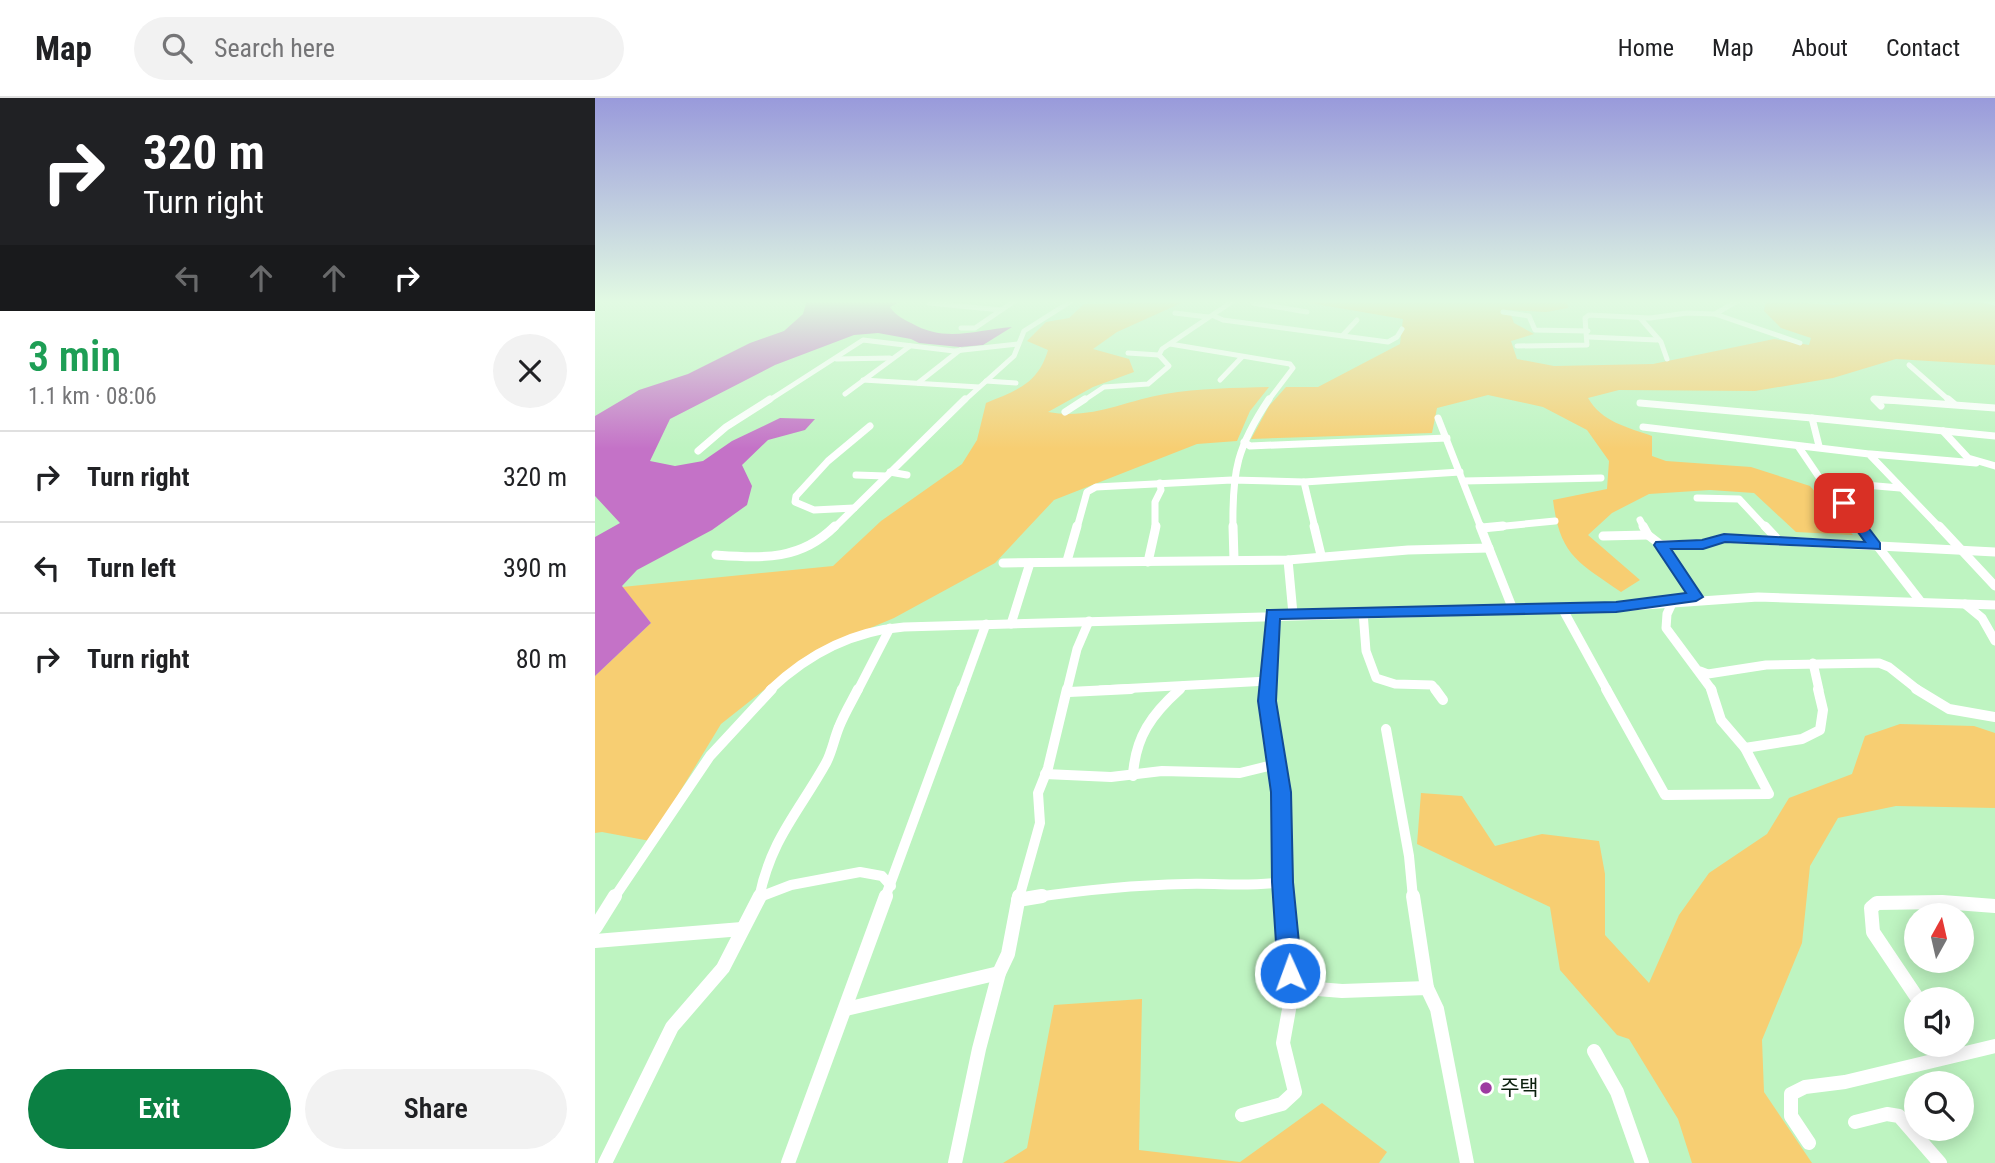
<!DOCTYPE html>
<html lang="en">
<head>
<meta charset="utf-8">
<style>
	body { margin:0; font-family:"Roboto Condensed","Noto Sans KR",sans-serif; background:#f2f2f2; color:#202124; height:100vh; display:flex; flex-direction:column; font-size:26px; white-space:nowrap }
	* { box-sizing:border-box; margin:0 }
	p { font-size:23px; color:#757577 }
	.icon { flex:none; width:38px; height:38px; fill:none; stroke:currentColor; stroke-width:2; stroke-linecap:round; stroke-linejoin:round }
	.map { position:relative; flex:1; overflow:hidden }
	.side { display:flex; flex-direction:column; background:#fff; width:595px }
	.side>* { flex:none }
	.banner { background:#202124; color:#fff; overflow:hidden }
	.needle { width:46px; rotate:8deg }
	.tools { position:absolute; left:1309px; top:805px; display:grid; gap:14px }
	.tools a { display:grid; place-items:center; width:70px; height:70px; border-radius:50%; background:#fff; box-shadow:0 4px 18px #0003; font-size:35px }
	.pin { position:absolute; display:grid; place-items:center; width:60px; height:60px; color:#fff; margin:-30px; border-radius:14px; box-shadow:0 4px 10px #0006 }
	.me { position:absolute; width:77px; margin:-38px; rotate:358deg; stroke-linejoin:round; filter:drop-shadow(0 0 5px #0008) }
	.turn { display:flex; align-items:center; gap:24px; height:147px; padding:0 28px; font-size:32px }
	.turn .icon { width:91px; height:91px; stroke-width:2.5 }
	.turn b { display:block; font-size:49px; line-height:60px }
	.lanes { display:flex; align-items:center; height:66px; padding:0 28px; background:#0003; justify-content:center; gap:35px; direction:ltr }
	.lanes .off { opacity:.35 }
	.round { display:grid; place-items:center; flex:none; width:74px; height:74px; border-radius:37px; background:#f2f2f2 }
	.headline { display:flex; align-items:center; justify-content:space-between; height:119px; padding:0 28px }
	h1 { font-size:42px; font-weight:600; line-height:52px; color:#1e9e55 }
	.button { display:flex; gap:14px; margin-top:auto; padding:14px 28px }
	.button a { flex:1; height:80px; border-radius:42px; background:#0b8043; color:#fff; font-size:28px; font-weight:600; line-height:80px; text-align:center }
	.button a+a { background:#f2f2f2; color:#202124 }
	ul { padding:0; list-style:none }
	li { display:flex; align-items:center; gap:21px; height:91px; padding:0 28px; border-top:2px solid #e0e0e0 }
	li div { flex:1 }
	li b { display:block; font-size:26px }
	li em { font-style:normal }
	header { display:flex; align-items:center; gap:42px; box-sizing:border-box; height:98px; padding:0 35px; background:#fff; border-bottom:2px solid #e0e0e0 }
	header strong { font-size:33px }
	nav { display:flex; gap:38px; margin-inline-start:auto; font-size:24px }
	.search { width:490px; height:63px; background:#f2f2f2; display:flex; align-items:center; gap:18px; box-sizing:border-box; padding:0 24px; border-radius:38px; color:#757577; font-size:26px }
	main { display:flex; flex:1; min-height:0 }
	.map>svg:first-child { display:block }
	.green { fill:#f7ce72 }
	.water { fill:#c472c7 }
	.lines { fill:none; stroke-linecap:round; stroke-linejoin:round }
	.minor-far4 { stroke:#fff; stroke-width:5 }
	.minor-far3 { stroke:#fff; stroke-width:7 }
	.minor-far2 { stroke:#fff; stroke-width:9 }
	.minor-far1 { stroke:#fff; stroke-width:10 }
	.minor { stroke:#fff; stroke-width:14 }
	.route { fill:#1a73e8; stroke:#114b97; stroke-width:2 }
	.poi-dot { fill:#9d3aa1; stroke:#fff; stroke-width:2.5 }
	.labels { text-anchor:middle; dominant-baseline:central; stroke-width:7; stroke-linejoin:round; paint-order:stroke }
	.near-poi-label { font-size:21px; fill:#0c200e; stroke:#fff; text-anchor:start }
</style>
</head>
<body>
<header>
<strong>Map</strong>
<div class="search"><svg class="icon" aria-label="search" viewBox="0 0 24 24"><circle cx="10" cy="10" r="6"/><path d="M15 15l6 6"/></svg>Search here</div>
<nav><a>Home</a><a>Map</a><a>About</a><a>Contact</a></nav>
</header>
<main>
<section class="side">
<div class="banner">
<div class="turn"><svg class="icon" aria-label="right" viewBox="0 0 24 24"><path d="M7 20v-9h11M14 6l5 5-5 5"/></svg><div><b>320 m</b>Turn right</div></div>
<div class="lanes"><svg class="icon off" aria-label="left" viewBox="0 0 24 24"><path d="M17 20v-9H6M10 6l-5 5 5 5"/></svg><svg class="icon off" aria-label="ahead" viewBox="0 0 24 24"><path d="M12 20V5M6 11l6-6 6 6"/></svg><svg class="icon off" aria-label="ahead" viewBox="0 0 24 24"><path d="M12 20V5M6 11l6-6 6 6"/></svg><svg class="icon" aria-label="right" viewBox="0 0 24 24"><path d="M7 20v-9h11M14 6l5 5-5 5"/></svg></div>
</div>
<div class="headline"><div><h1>3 min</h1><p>1.1 km · 08:06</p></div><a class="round"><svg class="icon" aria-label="close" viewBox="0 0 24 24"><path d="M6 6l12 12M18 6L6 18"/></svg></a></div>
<ul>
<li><svg class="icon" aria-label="right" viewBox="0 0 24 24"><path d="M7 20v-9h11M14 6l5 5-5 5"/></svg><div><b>Turn right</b></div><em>320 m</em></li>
<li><svg class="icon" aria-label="left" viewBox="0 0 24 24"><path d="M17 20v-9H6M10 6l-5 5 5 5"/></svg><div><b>Turn left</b></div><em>390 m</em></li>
<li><svg class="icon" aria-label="right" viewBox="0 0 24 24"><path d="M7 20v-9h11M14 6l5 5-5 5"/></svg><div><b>Turn right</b></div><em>80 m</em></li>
</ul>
<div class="button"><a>Exit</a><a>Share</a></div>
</section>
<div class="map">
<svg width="1400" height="1065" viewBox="0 0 1400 1065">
	<rect width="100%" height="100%" fill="#bef4c1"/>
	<g class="green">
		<path d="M546,202H593L522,234L498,251L534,261L539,274L498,289L453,314C496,322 529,303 570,296C604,290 640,290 674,289L655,313L642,343L602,346L459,402L400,465L299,520L216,555L126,626L55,743L7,734L0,735V578L56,525L27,489L238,468L286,423L367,366L382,342L391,305C422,292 443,286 453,252L432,243L451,224L474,220L489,206L538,205Z"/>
		<path d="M697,202H977L972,204L973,210L951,214L914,212L919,225L939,236L916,243L922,261L959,268L1058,266L1179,241L1214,247L1216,240L1186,230L1169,213L1171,202L1239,207L1275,202H1335L1354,207L1365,202H1387L1400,207V267L1301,261L1238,280L1160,293L1024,292L993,300C1007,324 1032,329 1057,338V358L1071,363L1156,369L1215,388L1258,437L1201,434L1159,395L1115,392L1054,396L1017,415L993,437L1045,482L1026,494C983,464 965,458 958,402L1012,391L1014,363L992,332L948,309L893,297L842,310L837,335L656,341L674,308L691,289H723L805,246L808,221Z"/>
		<path d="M1305,626L1379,628L1400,635V710L1301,708L1243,720L1215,768L1207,845L1167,942L1169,994L1217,1065H1097L1083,1021L1034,941L1022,937L965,872L955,809L822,746L826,695L867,698L900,748L947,736L1004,743L1010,776V837L1054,885L1084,817L1114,775L1172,736L1194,700L1257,676L1270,638Z"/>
		<path d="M547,901L544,1052L645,1064L727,1005L792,1054L784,1065H408L432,1050L459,907Z"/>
	</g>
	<path class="water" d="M212,202H308L295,209C300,217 308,221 316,225C350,245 381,232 417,229L388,247L365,249L324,245L316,241L283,235L259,237L180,267L75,321L55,363L80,368L108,363L137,343L185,320L220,321L210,332L173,342L147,367L157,388L152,407L117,432L42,472L27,488L56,525L0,578V439L25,425L0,398V318L44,292L93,276L155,245L189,233L208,216Z"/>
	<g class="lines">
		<g class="minor-far4">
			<path d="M1390,202L1400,205"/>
			<path d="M334,205L406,212"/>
			<path d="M658,205L712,214"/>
			<path d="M908,214L934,218L940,232L993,233"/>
			<path d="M580,215L613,219"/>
			<path d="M1120,216L1205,245"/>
			<path d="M619,218L628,222L793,244L802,239L807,231"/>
			<path d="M1045,220L1066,244L1072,261"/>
			<path d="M366,230H380L421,202"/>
			<path d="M748,237L762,222"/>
			<path d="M994,239L1062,242"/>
			<path d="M575,246L695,266L698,270L673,303"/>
			<path d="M922,248L992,247L990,220L994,217L1055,220L1092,215L1120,216L1144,202"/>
			<path d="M533,255L564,257"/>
			<path d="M564,257L567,251L638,203"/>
			<path d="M241,261L295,260"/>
			<path d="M1314,267L1355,303"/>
			<path d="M268,282L384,289"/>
			<path d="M625,282L647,259"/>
			<path d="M391,283L421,285"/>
			<path d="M323,285L365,252"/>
			<path d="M250,296L315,248"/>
			<path d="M173,303L268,242L359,253L423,246"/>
			<path d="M369,303L419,258L429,233L478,202"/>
			<path d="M488,303L509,289L553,286L574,268L564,257"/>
			<path d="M1281,303H1301"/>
		</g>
		<g class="minor-far3">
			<path d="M1353,301L1359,306"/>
			<path d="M1045,305L1217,320"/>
			<path d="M1286,308L1279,301L1400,310"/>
			<path d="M470,314L490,301"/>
			<path d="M843,320L886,430"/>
			<path d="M1048,329L1274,356L1345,430"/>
			<path d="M1348,333L1373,360L1400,368"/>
			<path d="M649,344L655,348L852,340"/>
			<path d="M1203,348L1224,379L1256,398"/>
			<path d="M1224,348L1217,320L1400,338"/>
			<path d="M103,353L131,329L175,301"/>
			<path d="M1276,356L1381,365"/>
			<path d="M295,374L312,377"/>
			<path d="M261,377L291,378"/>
			<path d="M868,383L1006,380"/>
			<path d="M709,384L865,374"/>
			<path d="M1102,400L1144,401L1171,430"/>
			<path d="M259,410L219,412L200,404L201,398L233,363L275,328"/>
			<path d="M1045,422L1049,430"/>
			<path d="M239,430L370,301"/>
			<path d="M482,430L492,394L501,389L637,382L709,384L720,430"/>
			<path d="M560,430V404L566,392L565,385"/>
			<path d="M638,430C637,373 642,349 674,301"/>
			<path d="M890,430L960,423"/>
			<path d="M1268,430L1249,405L1252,399L1272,395L1270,387L1305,390"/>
		</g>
		<g class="minor-far2">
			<path d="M638,428L639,462"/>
			<path d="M719,428L726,457"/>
			<path d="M885,428L917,509"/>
			<path d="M1048,428L1053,437L1066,447L1101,499"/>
			<path d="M1170,428L1183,442"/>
			<path d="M1267,428L1326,504"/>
			<path d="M1344,428L1400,488"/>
			<path d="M887,430L908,428"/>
			<path d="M1008,438L1053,437"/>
			<path d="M1066,447L1108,446L1129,440L1400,454"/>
			<path d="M121,457C168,460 205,463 240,428"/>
			<path d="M693,462L698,516"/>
			<path d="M472,463L482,428"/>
			<path d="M553,464L561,428"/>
			<path d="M408,465L693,462L813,452L894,450"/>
			<path d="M1079,501L1072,516L1071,530L1117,592"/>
			<path d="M1370,506L1387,520L1400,543"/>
			<path d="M967,510L1012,592"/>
			<path d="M768,514L771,553L781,580L800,586L837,587L841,592"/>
			<path d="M416,526L435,465"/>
			<path d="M1218,565L1224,592"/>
			<path d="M1105,573L1113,576L1171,567L1284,565L1294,569L1323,592"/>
			<path d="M175,592C212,557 257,533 309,529L1021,509L1163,499L1400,507"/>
			<path d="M263,592L295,530"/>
			<path d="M367,592L391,526"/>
			<path d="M472,592L482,551L494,523"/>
			<path d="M505,592L673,583"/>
			<path d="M583,592L588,588"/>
			<path d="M673,592L678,516"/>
		</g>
		<g class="minor-far1">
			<path d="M673,591L686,694L689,800"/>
			<path d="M840,591L848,602"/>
			<path d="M1011,591L1070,697L1174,696L1150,650L1126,622L1116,591"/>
			<path d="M1321,591L1354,611L1400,619"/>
			<path d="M474,594L536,591"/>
			<path d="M791,631L814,758L818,800"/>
			<path d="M1150,650L1207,641L1225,632L1228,612L1223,591"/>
			<path d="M450,676L516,679L567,673L645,675L682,666"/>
			<path d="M538,678C540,639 557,616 585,591"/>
			<path d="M165,799L196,787L265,774L287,778L296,788"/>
			<path d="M19,800L115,658L177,591"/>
			<path d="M164,800C176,741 203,715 231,665C237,654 239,641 244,629C249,616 257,603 263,591"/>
			<path d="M290,800L367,591"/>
			<path d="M424,800L445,725L443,695L453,670L472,591"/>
			<path d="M435,800C488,792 538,787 591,786C624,785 655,789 687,784"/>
		</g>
		<g class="minor">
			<path d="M818,798L832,890"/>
			<path d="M423,802L447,798"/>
			<path d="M0,830L20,798"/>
			<path d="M0,843L147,831"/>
			<path d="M698,889L747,893L832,890L842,911L872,1065"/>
			<path d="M1323,901L1278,834L1276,810L1282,805L1347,804L1400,808"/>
			<path d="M251,911L404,875"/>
			<path d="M999,953L1022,994L1047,1065"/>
			<path d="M647,1017L687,1006L700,994L688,945L698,889L689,798"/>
			<path d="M1260,1024L1292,1016L1304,1018L1345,1065"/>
			<path d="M1214,1045L1196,1018V996L1210,989L1250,984L1400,948"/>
			<path d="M10,1065L77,929L128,870L165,798"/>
			<path d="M193,1065L291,798"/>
			<path d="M360,1065L384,951L404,875L413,856L424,798"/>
		</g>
	</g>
	<linearGradient id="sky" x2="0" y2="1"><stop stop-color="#999adb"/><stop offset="0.58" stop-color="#e2fae3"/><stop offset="1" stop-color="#e2fae3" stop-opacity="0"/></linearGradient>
	<rect width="1400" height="351" fill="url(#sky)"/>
	<path class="route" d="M1249,401L1253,403L1285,445V451L1130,444L1108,451H1076L1108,499L1101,503L1021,514L685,521L681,603L696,694L698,784L707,875L704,883L695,887L687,883L683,875L677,784L676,694L663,603L672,512L1021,504L1091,495L1059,447L1061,444L1107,442L1129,436L1270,444L1242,405Z"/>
	<circle class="poi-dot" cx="891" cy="990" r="7"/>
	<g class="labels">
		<g class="near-poi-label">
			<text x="905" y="990">주택</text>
		</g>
	</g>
</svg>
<div class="tools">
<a><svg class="needle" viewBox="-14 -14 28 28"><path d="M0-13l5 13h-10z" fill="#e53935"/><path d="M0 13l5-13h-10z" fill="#757577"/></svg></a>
<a><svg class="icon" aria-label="sound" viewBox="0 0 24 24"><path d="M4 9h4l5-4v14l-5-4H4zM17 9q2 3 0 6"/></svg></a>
<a><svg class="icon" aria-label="search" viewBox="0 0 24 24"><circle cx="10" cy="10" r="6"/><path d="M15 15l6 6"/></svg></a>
</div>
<div class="pin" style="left:1249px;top:405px;background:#d93025"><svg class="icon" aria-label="arrive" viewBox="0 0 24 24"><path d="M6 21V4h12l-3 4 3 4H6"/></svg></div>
<svg class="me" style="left:695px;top:875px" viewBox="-20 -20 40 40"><circle r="17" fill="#1a73e8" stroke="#fff" stroke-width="3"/><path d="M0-11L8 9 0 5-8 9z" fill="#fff"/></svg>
</div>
</main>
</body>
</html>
